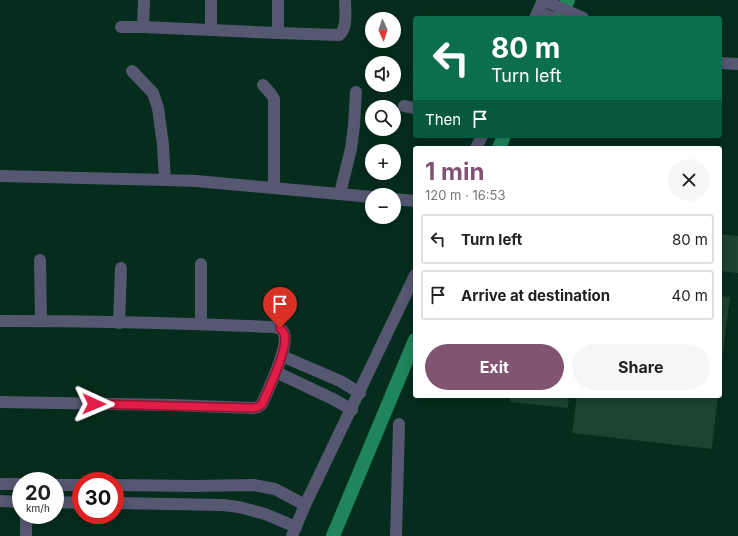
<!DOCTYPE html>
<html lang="en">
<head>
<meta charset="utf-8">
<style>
	body { margin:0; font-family:Inter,sans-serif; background:#f6f6f6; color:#222; height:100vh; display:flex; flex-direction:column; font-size:15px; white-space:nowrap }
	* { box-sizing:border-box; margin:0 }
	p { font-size:13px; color:#767676 }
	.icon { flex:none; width:22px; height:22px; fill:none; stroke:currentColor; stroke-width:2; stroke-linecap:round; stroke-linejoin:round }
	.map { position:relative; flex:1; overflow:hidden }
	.sheet { position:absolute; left:413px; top:146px; width:309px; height:252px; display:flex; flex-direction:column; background:#fff; border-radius:4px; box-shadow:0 2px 10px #0003 }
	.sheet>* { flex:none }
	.guide { position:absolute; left:413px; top:16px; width:309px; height:122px; border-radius:4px; box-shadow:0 2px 10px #0003; background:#0b6e4f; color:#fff; overflow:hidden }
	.needle { width:26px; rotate:177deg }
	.fabs { position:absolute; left:365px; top:12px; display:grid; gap:8px }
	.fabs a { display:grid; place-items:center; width:36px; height:36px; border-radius:50%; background:#fff; box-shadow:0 2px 10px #0003; font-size:20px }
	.speed { position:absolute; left:12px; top:472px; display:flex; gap:8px; font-size:20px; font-weight:700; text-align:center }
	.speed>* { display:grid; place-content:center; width:52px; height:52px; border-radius:50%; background:#fff; box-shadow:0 2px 10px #0003; line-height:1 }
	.speed small { font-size:10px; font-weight:400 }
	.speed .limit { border:6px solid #d22; background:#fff; color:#111 }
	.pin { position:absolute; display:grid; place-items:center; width:34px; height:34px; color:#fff; margin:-41px -17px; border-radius:50% 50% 50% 0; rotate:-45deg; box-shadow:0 0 4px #0007 }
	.pin .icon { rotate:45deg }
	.me { position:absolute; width:44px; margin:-22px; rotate:91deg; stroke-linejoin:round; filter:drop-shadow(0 0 3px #0008) }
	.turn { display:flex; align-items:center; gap:14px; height:84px; padding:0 12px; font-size:18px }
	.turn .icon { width:52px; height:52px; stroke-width:2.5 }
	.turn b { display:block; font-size:28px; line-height:34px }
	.then { display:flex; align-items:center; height:38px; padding:0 12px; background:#0003; gap:8px; font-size:15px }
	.round { display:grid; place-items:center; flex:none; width:42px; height:42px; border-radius:21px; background:#f6f6f6 }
	.summary { display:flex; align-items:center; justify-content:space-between; height:68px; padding:0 12px }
	h1 { font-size:24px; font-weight:700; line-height:30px; color:#815471 }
	.cta { display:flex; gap:8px; margin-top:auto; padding:8px 12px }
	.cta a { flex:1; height:46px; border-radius:24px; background:#815471; color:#fff; font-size:16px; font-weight:700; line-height:46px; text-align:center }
	.cta a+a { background:#f6f6f6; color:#222 }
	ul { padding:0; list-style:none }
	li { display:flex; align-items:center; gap:12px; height:50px; margin:0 8px 6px; padding:0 4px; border:2px solid #e0e0e0; border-radius:4px }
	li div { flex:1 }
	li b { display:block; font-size:15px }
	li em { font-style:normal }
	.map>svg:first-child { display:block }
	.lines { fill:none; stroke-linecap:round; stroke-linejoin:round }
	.canal { stroke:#1f855c; stroke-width:14 }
	.building { fill:#1b4330 }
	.minor { stroke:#565871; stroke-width:12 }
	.route-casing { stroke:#92132f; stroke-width:10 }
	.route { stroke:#e11d48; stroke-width:7 }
</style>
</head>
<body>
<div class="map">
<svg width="738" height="536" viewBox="0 0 738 536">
	<rect width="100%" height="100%" fill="#052c1c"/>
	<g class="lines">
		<g class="canal">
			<path d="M559,18L568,0"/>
			<path d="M499,148L504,136"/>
			<path d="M333,536L415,340"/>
		</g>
	</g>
	<g class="building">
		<path d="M720,234L738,236V273L720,271Z"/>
		<path d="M720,296L730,297L722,360H720Z"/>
		<path d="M510,396H569L568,408L510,402Z"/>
		<path d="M577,396H718L712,449L572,433Z"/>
	</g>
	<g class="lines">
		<g class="minor">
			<path d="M543,0L583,18"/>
			<path d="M538,12L553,18"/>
			<path d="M535,18L543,0"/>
			<path d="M121,27H143L278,33L339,35C348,28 345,11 345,0"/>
			<path d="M143,27L144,0"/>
			<path d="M211,30V0"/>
			<path d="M278,33V0"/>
			<path d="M720,63L738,64"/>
			<path d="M132,71L153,93L158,108L163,145L165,180"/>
			<path d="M263,85L271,94L274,99V188"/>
			<path d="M404,106L415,108"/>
			<path d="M476,148L482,136"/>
			<path d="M0,176L165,180L196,181L372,197"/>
			<path d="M340,193L351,149L354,126L356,92"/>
			<path d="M394,199L415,201"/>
			<path d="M40,260L41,321"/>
			<path d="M0,321C91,321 183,323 274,327C279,328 283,329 284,334C289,348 268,390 262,404L258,407L253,408L172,405L0,402"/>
			<path d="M119,323L121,268"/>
			<path d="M201,324V264"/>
			<path d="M282,356L340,381L360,393"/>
			<path d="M276,372L335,400L352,410"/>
			<path d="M0,484H21"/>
			<path d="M55,485H81"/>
			<path d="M115,485L194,486L253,485L275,489L305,505"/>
			<path d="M0,501L21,502"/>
			<path d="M55,502L81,503"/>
			<path d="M115,503L223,505L239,507L265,514L296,527"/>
			<path d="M26,536V515"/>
			<path d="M292,536L305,505L415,275"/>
			<path d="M396,536L399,424"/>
		</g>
	</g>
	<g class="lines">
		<defs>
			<path id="route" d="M94,404L253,408L258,407L262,404C268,391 290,345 284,333C284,332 280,329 280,328"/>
		</defs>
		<use href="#route" class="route-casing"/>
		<use href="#route" class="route"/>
	</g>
</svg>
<div class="fabs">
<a><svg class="needle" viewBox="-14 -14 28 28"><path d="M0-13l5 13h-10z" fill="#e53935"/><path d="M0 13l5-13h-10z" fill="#767676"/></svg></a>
<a><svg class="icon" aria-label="sound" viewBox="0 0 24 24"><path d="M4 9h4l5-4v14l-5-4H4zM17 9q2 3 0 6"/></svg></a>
<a><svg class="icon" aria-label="search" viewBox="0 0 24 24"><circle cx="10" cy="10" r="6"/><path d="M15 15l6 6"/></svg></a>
<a>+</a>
<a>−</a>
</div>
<div class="speed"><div>20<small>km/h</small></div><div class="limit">30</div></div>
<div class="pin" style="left:280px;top:328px;background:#d93025"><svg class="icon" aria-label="arrive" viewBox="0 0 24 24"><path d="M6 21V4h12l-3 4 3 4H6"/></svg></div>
<svg class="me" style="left:94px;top:404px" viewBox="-20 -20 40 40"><path d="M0-17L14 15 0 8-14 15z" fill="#e11d48" stroke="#fff" stroke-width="4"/></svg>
<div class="guide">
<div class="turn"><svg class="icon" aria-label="left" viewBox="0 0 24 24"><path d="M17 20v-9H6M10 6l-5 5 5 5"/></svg><div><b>80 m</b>Turn left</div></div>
<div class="then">Then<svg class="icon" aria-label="arrive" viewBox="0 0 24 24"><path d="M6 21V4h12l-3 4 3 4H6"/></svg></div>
</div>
<section class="sheet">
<div class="summary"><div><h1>1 min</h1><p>120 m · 16:53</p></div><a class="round"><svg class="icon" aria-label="close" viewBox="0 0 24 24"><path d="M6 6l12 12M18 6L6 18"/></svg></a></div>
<ul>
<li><svg class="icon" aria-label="left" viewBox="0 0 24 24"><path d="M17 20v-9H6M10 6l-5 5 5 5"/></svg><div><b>Turn left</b></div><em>80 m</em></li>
<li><svg class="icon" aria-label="arrive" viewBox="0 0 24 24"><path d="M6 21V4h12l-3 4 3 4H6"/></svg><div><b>Arrive at destination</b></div><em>40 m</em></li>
</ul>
<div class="cta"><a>Exit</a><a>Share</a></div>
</section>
</div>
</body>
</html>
